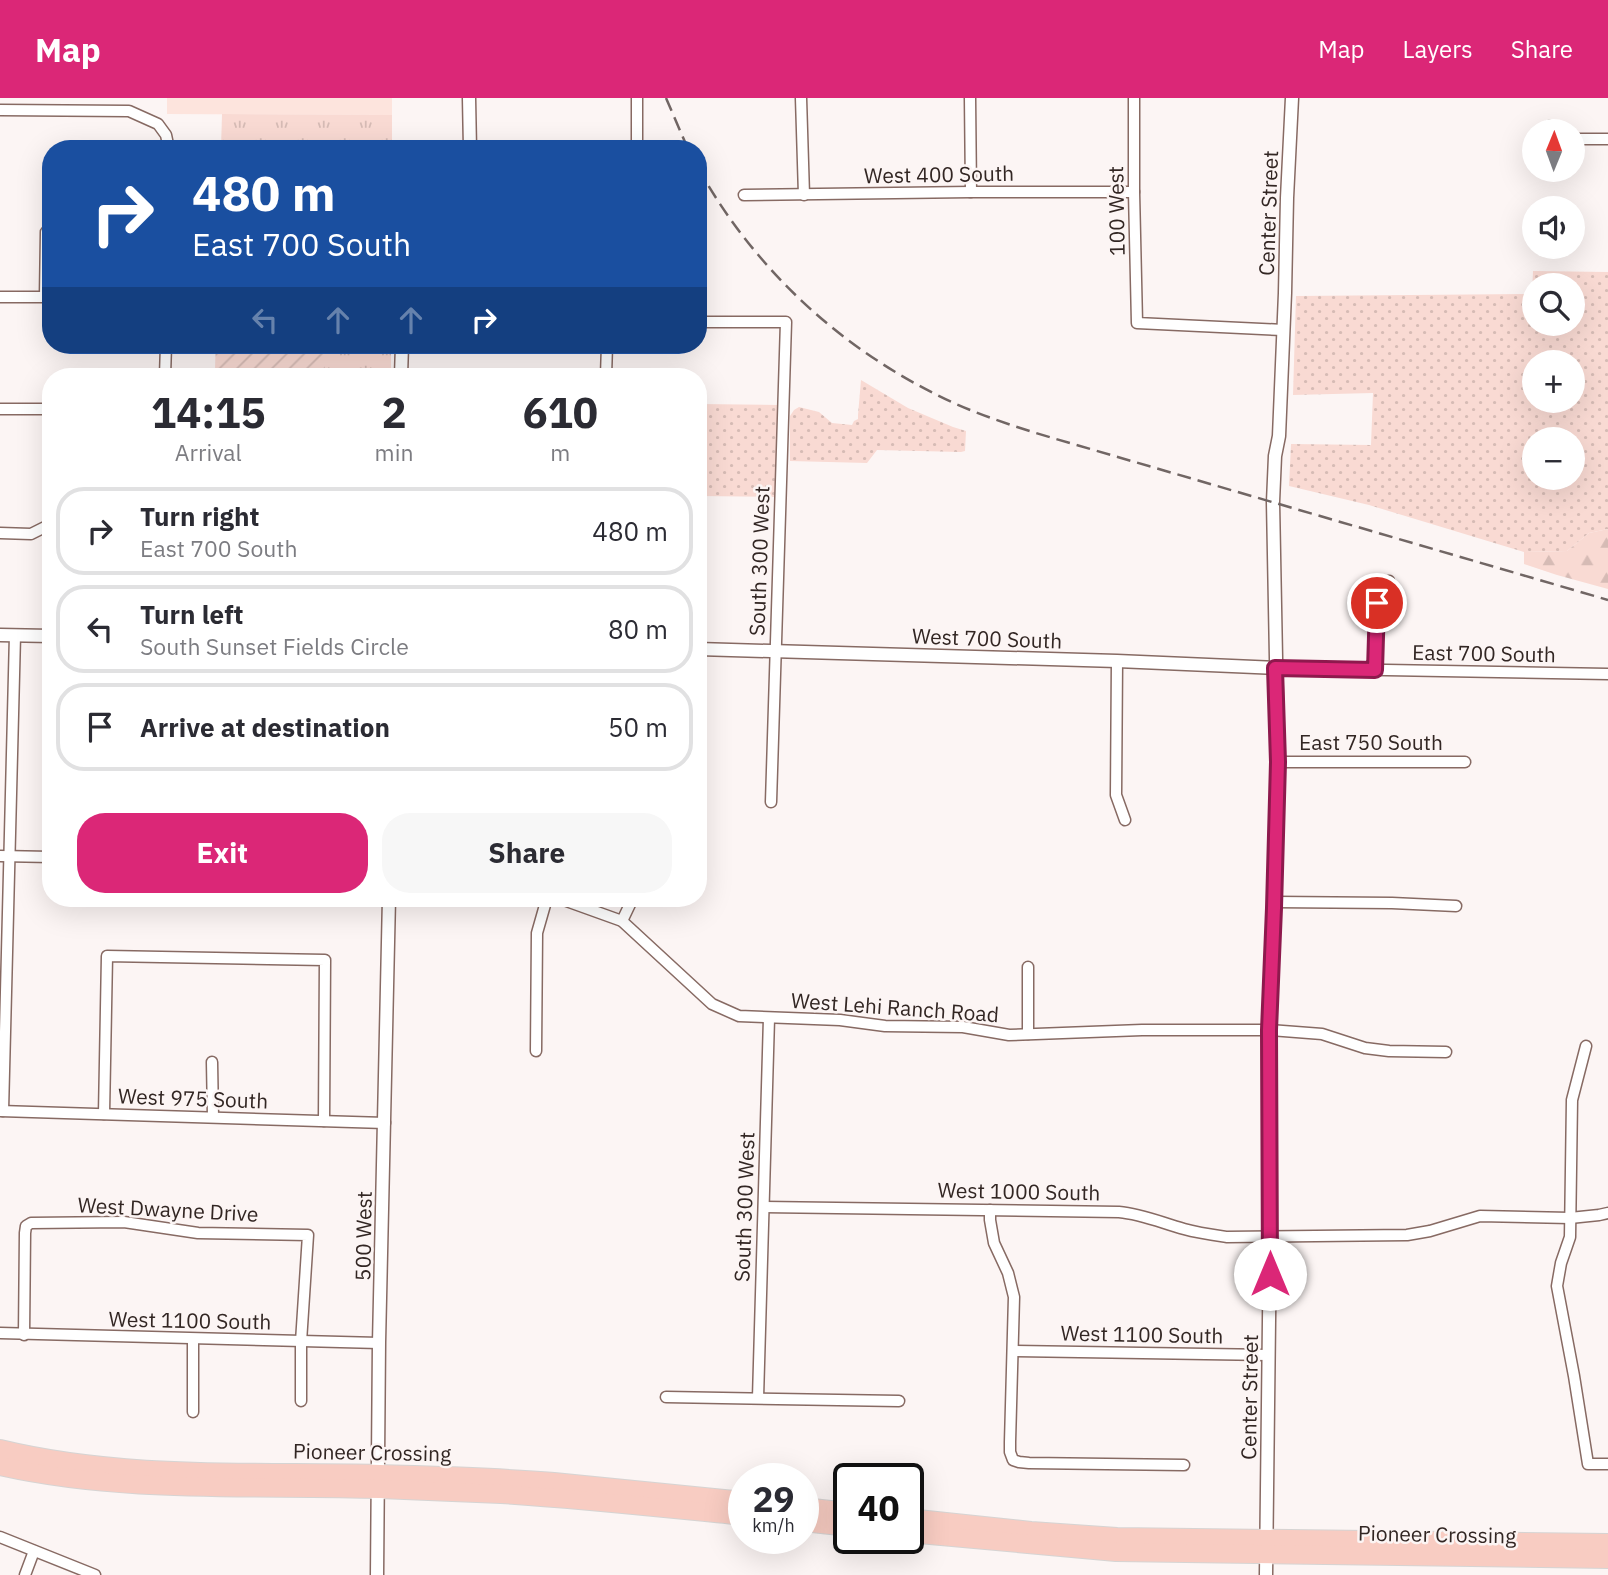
<!DOCTYPE html>
<html lang="en">
<head>
<meta charset="utf-8">
<style>
	body { margin:0; font-family:"IBM Plex Sans",sans-serif; background:#f7f7f7; color:#2b2b33; height:100vh; display:flex; flex-direction:column; font-size:26px; white-space:nowrap }
	* { box-sizing:border-box; margin:0 }
	p { font-size:23px; color:#7c7c81 }
	.icon { flex:none; width:38px; height:38px; fill:none; stroke:currentColor; stroke-width:2; stroke-linecap:round; stroke-linejoin:round }
	.map { position:relative; flex:1; overflow:hidden }
	.side { position:absolute; left:42px; top:270px; width:665px; height:539px; display:flex; flex-direction:column; background:#fff; border-radius:28px; box-shadow:0 7px 28px #0002 }
	.side>* { flex:none }
	.hud { position:absolute; left:42px; top:42px; width:665px; height:214px; border-radius:28px; box-shadow:0 7px 28px #0002; background:#1a4fa0; color:#fff; overflow:hidden }
	.needle { width:46px; rotate:1deg }
	.fabs { position:absolute; left:1522px; top:21px; display:grid; gap:14px }
	.fabs a { display:grid; place-items:center; width:63px; height:63px; border-radius:50%; background:#fff; box-shadow:0 7px 28px #0002; font-size:35px }
	.speed { position:absolute; left:728px; top:1365px; display:flex; gap:14px; font-size:35px; font-weight:700; text-align:center }
	.speed>* { display:grid; place-content:center; width:91px; height:91px; border-radius:50%; background:#fff; box-shadow:0 7px 28px #0002; line-height:1 }
	.speed small { font-size:18px; font-weight:400 }
	.speed .limit { border:4px solid #111; border-radius:10px; background:#fff; color:#111 }
	.pin { position:absolute; display:grid; place-items:center; width:60px; height:60px; color:#fff; margin:-30px; border:4px solid #fff; border-radius:50%; box-shadow:0 2px 7px #0007 }
	.me { position:absolute; width:77px; margin:-38px; rotate:0deg; stroke-linejoin:round; filter:drop-shadow(0 0 5px #0008) }
	.turn { display:flex; align-items:center; gap:24px; height:147px; padding:0 35px; font-size:32px }
	.turn .icon { width:91px; height:91px; stroke-width:2.5 }
	.turn b { display:block; font-size:49px; line-height:60px }
	.lanes { display:flex; align-items:center; height:66px; padding:0 35px; background:#0003; justify-content:center; gap:35px; direction:ltr }
	.lanes .off { opacity:.35 }
	.eta { display:flex; justify-content:space-evenly; align-items:center; height:119px; text-align:center }
	.eta b { font-size:42px; font-weight:800; line-height:49px }
	.cta { display:flex; gap:14px; margin-top:auto; padding:14px 35px }
	.cta a { flex:1; height:80px; border-radius:28px; background:#db2777; color:#fff; font-size:28px; font-weight:800; line-height:80px; text-align:center }
	.cta a+a { background:#f7f7f7; color:#2b2b33 }
	ul { padding:0; list-style:none }
	li { display:flex; align-items:center; gap:21px; height:88px; margin:0 14px 10px; padding:0 21px; border:4px solid #e1e1e2; border-radius:28px }
	li div { flex:1 }
	li b { display:block; font-size:26px }
	li em { font-style:normal }
	header { display:flex; align-items:center; gap:42px; box-sizing:border-box; height:98px; padding:0 35px; background:#db2777; color:#fff }
	header strong { font-size:33px }
	nav { display:flex; gap:38px; margin-inline-start:auto; font-size:24px }
	.map>svg:first-child { display:block }
	.built { fill:#fde4dd }
	.grass { fill:url(#grass-dots); fill-rule:evenodd }
	.forest { fill:url(#forest-firs) }
	.park { fill:url(#park-tufts) }
	.garden { fill:url(#garden-furrows) }
	.lines { fill:none; stroke-linecap:round; stroke-linejoin:round }
	.minor-casing { stroke:#876a63; stroke-width:13 }
	.tertiary-casing { stroke:#876a63; stroke-width:15 }
	.trunk-casing { stroke:#d6d4d3; stroke-width:20 }
	.minor { stroke:#fff; stroke-width:10 }
	.tertiary { stroke:#fff; stroke-width:12 }
	.trunk { stroke:#f8ccc2; stroke-width:18 }
	.rail { stroke:#716664; stroke-width:2.5; stroke-dasharray:14 7; stroke-linecap:butt }
	.route-casing { stroke:#8e194d; stroke-width:18 }
	.route { stroke:#db2777; stroke-width:12 }
	.labels { text-anchor:middle; dominant-baseline:central; stroke-width:5; stroke-linejoin:round; paint-order:stroke }
	.street-label { font-size:21px; fill:#322623; stroke:#fcf5f4 }
</style>
</head>
<body>
<header>
<strong>Map</strong>
<nav><a>Map</a><a>Layers</a><a>Share</a></nav>
</header>
<div class="map">
<svg width="1608" height="1477" viewBox="0 0 1608 1477">
	<defs>
		<pattern id="grass-dots" width="8" height="8" patternUnits="userSpaceOnUse" patternTransform="scale(1.75)"><rect width="8" height="8" fill="#f9dad3"/><path d="M2 2h.1M6 6h.1" fill="none" stroke="#d6bbb5" stroke-width="1.8" stroke-linecap="round"/></pattern>
		<pattern id="forest-firs" width="22" height="20" patternUnits="userSpaceOnUse" patternTransform="scale(1.75)"><rect width="22" height="20" fill="#f9dad3"/><path d="M5 1l3.5 6h-7zM16 11l3.5 6h-7z" fill="#d6bbb5"/></pattern>
		<pattern id="park-tufts" width="24" height="20" patternUnits="userSpaceOnUse" patternTransform="scale(1.75)"><rect width="24" height="20" fill="#f9dad3"/><path d="M3 7l-1-3M5 7V3M7 7l1-3M15 17l-1-3M17 17v-4M19 17l1-3" fill="none" stroke="#d6bbb5"/></pattern>
		<pattern id="garden-furrows" width="10" height="10" patternUnits="userSpaceOnUse" patternTransform="scale(1.75)"><rect width="10" height="10" fill="#f9dad3"/><path d="M-1 1l2-2M0 10L10 0M9 11l2-2" fill="none" stroke="#d6bbb5"/></pattern>
	</defs>
	<rect width="100%" height="100%" fill="#fcf5f4"/>
	<path class="built" d="M167,0H392V17L167,16Z"/>
	<g class="grass">
		<path d="M1533,173L1608,174V431L1589,435L1567,453L1524,454L1369,407L1289,388L1291,346L1371,347L1373,295L1293,297L1296,198L1532,196ZM1535,187H1573V226H1535ZM1535,264H1573V303H1535ZM1535,341H1573V380H1535Z"/>
		<path d="M861,282L908,310L953,329L966,333L965,353L961,354L877,352L867,365L790,363V318L794,312L799,309L819,314L832,325L852,327L854,323L858,321V317Z"/>
		<path d="M698,306L779,307L777,399L698,398Z"/>
	</g>
	<path class="forest" d="M1608,431V491L1557,477L1524,466V454L1567,453L1589,435Z"/>
	<g class="park">
		<path d="M222,16L392,17V51H221Z"/>
		<path d="M216,247H391V278H215Z"/>
	</g>
	<path class="garden" d="M216,247H325V278H215Z"/>
	<g class="lines">
		<defs>
			<g id="minor">
				<path d="M801,0L804,97"/>
				<path d="M970,0L971,94"/>
				<path d="M1134,0V94L1137,225L1283,232"/>
				<path d="M0,12L129,13L158,26L166,37L169,51"/>
				<path d="M1549,28L1550,33"/>
				<path d="M1573,41H1608"/>
				<path d="M637,51V0"/>
				<path d="M744,97L971,94H1134"/>
				<path d="M0,199H51"/>
				<path d="M45,199L46,134L51,129"/>
				<path d="M698,224H786L771,704"/>
				<path d="M165,278L166,247"/>
				<path d="M606,278L607,247"/>
				<path d="M0,311H51"/>
				<path d="M0,435L31,436L51,426"/>
				<path d="M1117,563L1116,697L1125,722"/>
				<path d="M1275,570L1608,576"/>
				<path d="M1375,572L1377,505L1382,492L1389,483"/>
				<path d="M1278,664H1465"/>
				<path d="M0,758L51,759"/>
				<path d="M558,800L622,823L712,906L739,918L840,922L885,928L963,929L1009,937L1142,932H1269L1322,936L1365,950L1389,953L1446,954"/>
				<path d="M1275,804L1392,805L1456,808"/>
				<path d="M622,823L633,800"/>
				<path d="M1028,936V869"/>
				<path d="M1586,948L1572,1002L1570,1139L1561,1165L1557,1188L1574,1278L1588,1366H1608"/>
				<path d="M536,953L537,835L547,800"/>
				<path d="M212,964L213,1019"/>
				<path d="M0,1013L385,1025"/>
				<path d="M3,1013L15,537"/>
				<path d="M104,1016L107,858L325,862L324,1023"/>
				<path d="M764,1109L1119,1114C1142,1116 1162,1125 1184,1131C1198,1135 1213,1137 1227,1139L1407,1137L1430,1133L1480,1118L1570,1120L1599,1117L1608,1115"/>
				<path d="M990,1112V1122L994,1145L1008,1175L1014,1199L1010,1344V1354L1013,1362L1019,1364L1029,1365L1184,1367"/>
				<path d="M0,1235L379,1245"/>
				<path d="M24,1237L25,1135L26,1128L31,1125L124,1124L198,1135L308,1137L301,1244V1303"/>
				<path d="M1013,1253L1269,1257"/>
				<path d="M666,1299L899,1303"/>
				<path d="M758,1300L769,920"/>
				<path d="M193,1314V1241"/>
				<path d="M0,1439L95,1477"/>
				<path d="M25,1477L34,1453"/>
			</g>
			<g id="tertiary">
				<path d="M469,0L470,51"/>
				<path d="M401,278L402,247"/>
				<path d="M0,537L51,538"/>
				<path d="M698,551L1117,563L1275,570"/>
				<path d="M377,1477L379,1245L389,800"/>
				<path d="M1266,1477L1270,1138L1269,932L1275,804L1278,664L1273,404L1275,358L1279,338L1285,195L1287,100L1292,0"/>
			</g>
			<g id="trunk">
				<path d="M0,1351C124,1381 253,1373 380,1376C438,1378 496,1379 554,1384C617,1390 681,1397 744,1403"/>
				<path d="M0,1368C124,1396 253,1387 380,1391C420,1393 461,1394 501,1396C582,1401 663,1410 744,1418"/>
				<path d="M803,1409L849,1414"/>
				<path d="M908,1420L1031,1433L1117,1439L1608,1445"/>
				<path d="M803,1424L849,1429"/>
				<path d="M908,1435L1116,1454L1608,1461"/>
			</g>
		</defs>
		<use href="#minor" class="minor-casing"/>
		<use href="#tertiary" class="tertiary-casing"/>
		<use href="#trunk" class="trunk-casing"/>
		<use href="#minor" class="minor"/>
		<use href="#tertiary" class="tertiary"/>
		<use href="#trunk" class="trunk"/>
		<g class="rail">
			<path d="M666,0L688,51"/>
			<path d="M698,70C757,175 846,256 956,306C988,320 1022,331 1056,341L1608,502"/>
		</g>
	</g>
	<g class="lines">
		<defs>
			<path id="route" d="M1270,1176L1269,932L1274,810L1278,664L1275,570L1375,572L1377,505"/>
		</defs>
		<use href="#route" class="route-casing"/>
		<use href="#route" class="route"/>
	</g>
	<g class="labels">
		<g class="street-label">
			<text transform="translate(939 76) rotate(-1)">West 400 South</text>
			<text transform="translate(1116 113) rotate(-91)">100 West</text>
			<text transform="translate(1268 115) rotate(-88)">Center Street</text>
			<text transform="translate(759 463) rotate(-88)">South 300 West</text>
			<text transform="translate(987 540) rotate(2)">West 700 South</text>
			<text transform="translate(1484 555) rotate(1)">East 700 South</text>
			<text x="1371" y="644">East 750 South</text>
			<text transform="translate(895 909) rotate(4)">West Lehi Ranch Road</text>
			<text transform="translate(193 1000) rotate(2)">West 975 South</text>
			<text transform="translate(1019 1093) rotate(1)">West 1000 South</text>
			<text transform="translate(744 1109) rotate(-88)">South 300 West</text>
			<text transform="translate(168 1111) rotate(3)">West Dwayne Drive</text>
			<text transform="translate(363 1138) rotate(-89)">500 West</text>
			<text transform="translate(190 1222) rotate(1)">West 1100 South</text>
			<text transform="translate(1142 1236) rotate(1)">West 1100 South</text>
			<text transform="translate(1249 1299) rotate(-89)">Center Street</text>
			<text transform="translate(372 1354) rotate(1)">Pioneer Crossing</text>
			<text transform="translate(1437 1436) rotate(1)">Pioneer Crossing</text>
		</g>
	</g>
</svg>
<div class="fabs">
<a><svg class="needle" viewBox="-14 -14 28 28"><path d="M0-13l5 13h-10z" fill="#e53935"/><path d="M0 13l5-13h-10z" fill="#7c7c81"/></svg></a>
<a><svg class="icon" aria-label="sound" viewBox="0 0 24 24"><path d="M4 9h4l5-4v14l-5-4H4zM17 9q2 3 0 6"/></svg></a>
<a><svg class="icon" aria-label="search" viewBox="0 0 24 24"><circle cx="10" cy="10" r="6"/><path d="M15 15l6 6"/></svg></a>
<a>+</a>
<a>−</a>
</div>
<div class="speed"><div>29<small>km/h</small></div><div class="limit">40</div></div>
<div class="pin" style="left:1377px;top:505px;background:#d93025"><svg class="icon" aria-label="arrive" viewBox="0 0 24 24"><path d="M6 21V4h12l-3 4 3 4H6"/></svg></div>
<svg class="me" style="left:1270px;top:1176px" viewBox="-20 -20 40 40"><circle r="19" fill="#fff"/><path d="M0-13L10 11 0 6-10 11z" fill="#db2777"/></svg>
<div class="hud">
<div class="turn"><svg class="icon" aria-label="right" viewBox="0 0 24 24"><path d="M7 20v-9h11M14 6l5 5-5 5"/></svg><div><b>480 m</b>East 700 South</div></div>
<div class="lanes"><svg class="icon off" aria-label="left" viewBox="0 0 24 24"><path d="M17 20v-9H6M10 6l-5 5 5 5"/></svg><svg class="icon off" aria-label="ahead" viewBox="0 0 24 24"><path d="M12 20V5M6 11l6-6 6 6"/></svg><svg class="icon off" aria-label="ahead" viewBox="0 0 24 24"><path d="M12 20V5M6 11l6-6 6 6"/></svg><svg class="icon" aria-label="right" viewBox="0 0 24 24"><path d="M7 20v-9h11M14 6l5 5-5 5"/></svg></div>
</div>
<section class="side">
<div class="eta">
<div><b>14:15</b><p>Arrival</p></div>
<div><b>2</b><p>min</p></div>
<div><b>610</b><p>m</p></div>
</div>
<ul>
<li><svg class="icon" aria-label="right" viewBox="0 0 24 24"><path d="M7 20v-9h11M14 6l5 5-5 5"/></svg><div><b>Turn right</b><p>East 700 South</p></div><em>480 m</em></li>
<li><svg class="icon" aria-label="left" viewBox="0 0 24 24"><path d="M17 20v-9H6M10 6l-5 5 5 5"/></svg><div><b>Turn left</b><p>South Sunset Fields Circle</p></div><em>80 m</em></li>
<li><svg class="icon" aria-label="arrive" viewBox="0 0 24 24"><path d="M6 21V4h12l-3 4 3 4H6"/></svg><div><b>Arrive at destination</b></div><em>50 m</em></li>
</ul>
<div class="cta"><a>Exit</a><a>Share</a></div>
</section>
</div>
</body>
</html>
